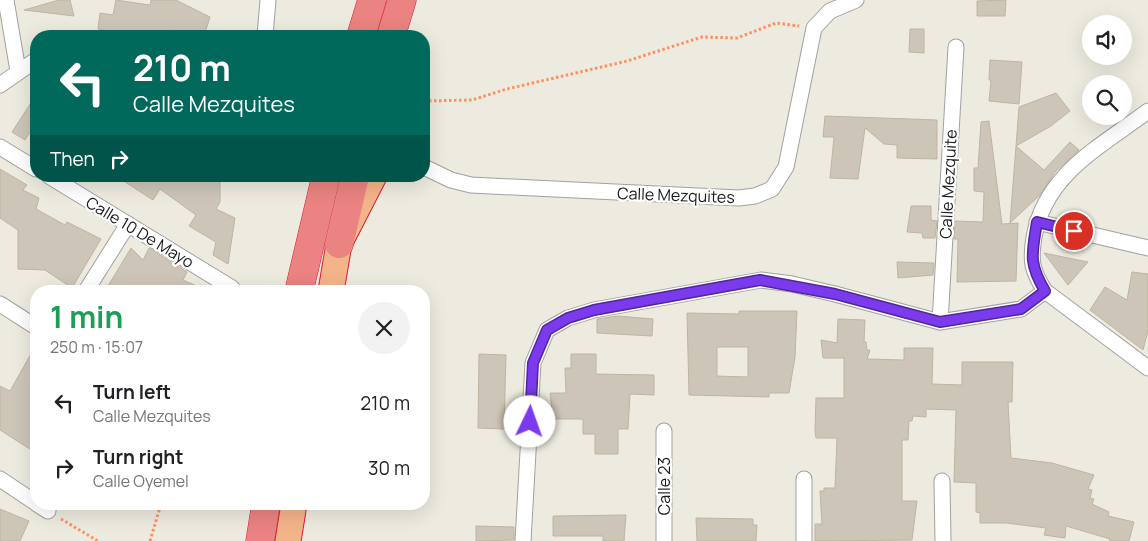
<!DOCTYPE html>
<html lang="en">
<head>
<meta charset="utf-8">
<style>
	body { margin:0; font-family:Manrope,sans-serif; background:#f2f2f2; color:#202124; height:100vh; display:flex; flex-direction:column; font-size:19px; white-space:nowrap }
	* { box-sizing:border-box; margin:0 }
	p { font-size:16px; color:#757577 }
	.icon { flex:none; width:28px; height:28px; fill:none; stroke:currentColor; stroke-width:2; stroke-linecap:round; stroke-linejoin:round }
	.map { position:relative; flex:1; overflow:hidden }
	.details { position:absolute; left:30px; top:285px; width:400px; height:225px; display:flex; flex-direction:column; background:#fff; border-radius:20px; box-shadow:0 5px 20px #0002 }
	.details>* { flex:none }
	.hud { position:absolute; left:30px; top:30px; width:400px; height:152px; border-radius:20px; box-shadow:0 5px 20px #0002; background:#00695c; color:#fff; overflow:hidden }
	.fabs { position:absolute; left:1082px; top:15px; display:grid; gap:10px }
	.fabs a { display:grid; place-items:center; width:50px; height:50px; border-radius:50%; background:#fff; box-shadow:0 5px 20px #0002; font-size:25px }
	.pin { position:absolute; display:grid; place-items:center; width:42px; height:42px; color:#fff; margin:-21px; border:2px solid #fff; border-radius:50%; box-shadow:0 1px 5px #0007 }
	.me { position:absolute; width:55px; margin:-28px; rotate:3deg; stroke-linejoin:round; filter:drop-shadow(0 0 4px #0008) }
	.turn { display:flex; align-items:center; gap:18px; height:105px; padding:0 20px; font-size:22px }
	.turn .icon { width:65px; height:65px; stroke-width:2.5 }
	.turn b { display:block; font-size:35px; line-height:42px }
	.then { display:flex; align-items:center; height:48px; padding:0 20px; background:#0003; gap:10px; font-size:19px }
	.round { display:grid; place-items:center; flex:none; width:52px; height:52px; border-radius:26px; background:#f2f2f2 }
	.headline { display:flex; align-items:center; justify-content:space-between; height:85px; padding:0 20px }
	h1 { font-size:30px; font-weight:700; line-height:38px; color:#1e9e55 }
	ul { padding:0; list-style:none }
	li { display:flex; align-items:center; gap:15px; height:65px; padding:0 20px }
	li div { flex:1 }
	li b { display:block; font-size:19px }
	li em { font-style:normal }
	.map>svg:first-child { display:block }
	.building { fill:#cdc5b8; stroke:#bfb4a1; fill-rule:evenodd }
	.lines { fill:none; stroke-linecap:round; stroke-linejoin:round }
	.minor-casing { stroke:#a1a1a1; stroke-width:17 }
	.trunk-casing { stroke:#dc1b36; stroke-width:27 }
	.motorway-casing { stroke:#dc1b36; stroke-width:29 }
	.path { stroke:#ff8f5e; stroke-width:3; stroke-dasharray:2.5 2.5; stroke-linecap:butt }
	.minor { stroke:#fff; stroke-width:15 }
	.trunk { stroke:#f4b48a; stroke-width:25 }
	.motorway { stroke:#ea8381; stroke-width:28 }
	.route-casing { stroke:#51269a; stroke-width:12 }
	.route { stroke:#7c3aed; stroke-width:9 }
	.labels { text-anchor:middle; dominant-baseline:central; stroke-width:4.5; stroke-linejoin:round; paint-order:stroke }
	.street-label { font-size:16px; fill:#1a1a1a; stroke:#fff }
</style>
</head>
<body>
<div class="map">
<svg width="1148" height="541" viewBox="0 0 1148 541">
	<rect width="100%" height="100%" fill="#edebdf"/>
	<g class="building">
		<path d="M59,0H70L74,16L24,10Z"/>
		<path d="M116,0L150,5L151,0H176L210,17L204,36L169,30L168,36H133L98,29L100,13L113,15Z"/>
		<path d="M1006,0L1005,16H977V1Z"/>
		<path d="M910,29H924V53L909,52Z"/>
		<path d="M990,60L1022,62L1019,104L989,101L991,80H989Z"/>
		<path d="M1056,93L1070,111L1051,126L1016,146L1019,107Z"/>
		<path d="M36,95V123L25,140L12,132Z"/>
		<path d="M825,116L937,120V159L897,158V145L884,144L865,128L858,179L830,178L834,137H823Z"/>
		<path d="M989,121L1002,224L1018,223L1016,281L957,282L958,239H954L955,221L983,222L984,192L974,191V168H978L981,122Z"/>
		<path d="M1070,142L1079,150L1055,172L1039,196L1010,223L1016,146L1044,170Z"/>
		<path d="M0,169L27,185L23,190L39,198L36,209L65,225L67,222L101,239L72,288L45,270L18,269V230L0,218Z"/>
		<path d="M116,176H220V202L216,209L235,218L228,264L213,255L216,242L189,226L196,215L160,189L153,200Z"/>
		<path d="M911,206H931V220L937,221L935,238H923L922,233L907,232Z"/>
		<path d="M131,248L143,260L149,248L187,272L183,280L208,291H116L108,286Z"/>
		<path d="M1044,253L1088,262L1068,285Z"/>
		<path d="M897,262L934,263L933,275L898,278Z"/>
		<path d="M1132,272L1148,274V331L1143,350L1090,310L1105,287L1127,300Z"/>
		<path d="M739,311H797L795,357L789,393H769V397L689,395L687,313L739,314ZM717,347H748V377L717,376Z"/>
		<path d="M618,316L653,319L652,336L597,333V319Z"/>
		<path d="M838,319L865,320L864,342H866L867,350H870L867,359L904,360V348H933L932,384L962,385V362H1013L1012,402H1008L1011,458L1052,463L1094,475L1088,489L1092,490L1090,498L1094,499L1092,504L1109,512L1108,516L1134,522L1129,541H1109L1110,539L1066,526L1065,538L1044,535L1046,528L1006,523H980V513L976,512V483L954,482L956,410L926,409V417L913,416L912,421H909L908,440H902V501H917L912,540L815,541V524H822L820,491H824V488H835L837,438H816L815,431L816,398H844V358H823L821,340L837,343Z"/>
		<path d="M36,345V453L0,430V386L10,391Z"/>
		<path d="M479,354L506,355L504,429L478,428Z"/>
		<path d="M571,354H596V374L654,375V395L630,394L628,429H618V454H595V434H583V419H553L550,393H566L565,368H571Z"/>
		<path d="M0,509L29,521L20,541H0Z"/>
		<path d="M626,515L624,541H603V536H553V516Z"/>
		<path d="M696,518L753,519V525H757L756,541H697Z"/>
		<path d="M476,526L514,527V540L476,541Z"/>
	</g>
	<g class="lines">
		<defs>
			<g id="minor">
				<path d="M6,0L18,71"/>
				<path d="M265,36L268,0"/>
				<path d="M0,85L36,60"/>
				<path d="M1148,111C1100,147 1045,174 1034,237C1030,261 1032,271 1045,291L1148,368"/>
				<path d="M0,147L36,169"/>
				<path d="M424,167L451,180L471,185L739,198L755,196L772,189L786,167L814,28L830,11L856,0"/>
				<path d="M49,176L232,288"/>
				<path d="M1037,222L1148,248"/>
				<path d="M86,291L128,224"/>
				<path d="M0,304L36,327"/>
				<path d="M940,322L956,47"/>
				<path d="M0,479L36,503"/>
				<path d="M942,481L943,541"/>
				<path d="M37,504L48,511"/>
				<path d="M523,541L533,363L547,330L568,318L594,310L761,280L792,284L835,294L940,322L1021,309L1045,291"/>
				<path d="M664,541V431"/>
				<path d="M804,541V479"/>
			</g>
			<g id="trunk">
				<path d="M331,291L339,244L374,176"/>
				<path d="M288,541L294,504"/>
			</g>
			<g id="motorway">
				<path d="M361,36L372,0"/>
				<path d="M391,36L402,0"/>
				<path d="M339,244L355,176"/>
				<path d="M299,291L326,176"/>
				<path d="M260,541L266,504"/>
			</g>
		</defs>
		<use href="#minor" class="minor-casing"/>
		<use href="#trunk" class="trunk-casing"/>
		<use href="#motorway" class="motorway-casing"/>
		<g class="path">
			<path d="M424,101L472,100L507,89L627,61L702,37L737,38L776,23L799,26"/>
			<path d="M61,519L98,541"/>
			<path d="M150,541L161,504"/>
		</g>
		<use href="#minor" class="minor"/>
		<use href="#trunk" class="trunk"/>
		<use href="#motorway" class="motorway"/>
	</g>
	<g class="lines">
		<defs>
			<path id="route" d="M530,422L533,363L547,330L568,318L594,310L760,280L835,294L940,322L1021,309L1045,291C1028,263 1032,253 1037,222L1074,231"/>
		</defs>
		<use href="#route" class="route-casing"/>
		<use href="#route" class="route"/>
	</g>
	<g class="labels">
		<g class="street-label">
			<text transform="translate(948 184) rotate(-87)">Calle Mezquite</text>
			<text transform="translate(676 195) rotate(2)">Calle Mezquites</text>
			<text transform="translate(140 232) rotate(31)">Calle 10 De Mayo</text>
			<text transform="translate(664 486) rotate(-90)">Calle 23</text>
		</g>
	</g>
</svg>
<div class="fabs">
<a><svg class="icon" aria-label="sound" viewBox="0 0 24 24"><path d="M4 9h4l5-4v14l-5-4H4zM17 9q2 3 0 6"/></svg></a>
<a><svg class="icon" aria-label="search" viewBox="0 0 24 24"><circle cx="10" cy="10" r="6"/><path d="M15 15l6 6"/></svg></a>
</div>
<div class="pin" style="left:1074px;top:231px;background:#d93025"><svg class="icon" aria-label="arrive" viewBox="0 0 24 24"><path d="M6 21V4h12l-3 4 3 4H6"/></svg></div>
<svg class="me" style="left:530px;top:422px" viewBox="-20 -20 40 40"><circle r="19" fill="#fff"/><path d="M0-13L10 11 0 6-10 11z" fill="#7c3aed"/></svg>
<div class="hud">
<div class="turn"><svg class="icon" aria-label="left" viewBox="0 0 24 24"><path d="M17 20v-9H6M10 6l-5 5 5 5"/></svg><div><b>210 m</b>Calle Mezquites</div></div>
<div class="then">Then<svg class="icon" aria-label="right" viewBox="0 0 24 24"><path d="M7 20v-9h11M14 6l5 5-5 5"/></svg></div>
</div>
<section class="details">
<div class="headline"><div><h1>1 min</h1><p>250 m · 15:07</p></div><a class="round"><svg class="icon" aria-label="close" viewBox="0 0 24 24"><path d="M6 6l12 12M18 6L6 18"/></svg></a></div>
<ul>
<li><svg class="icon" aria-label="left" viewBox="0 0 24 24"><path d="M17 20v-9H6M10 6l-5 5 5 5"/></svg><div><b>Turn left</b><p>Calle Mezquites</p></div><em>210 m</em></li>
<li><svg class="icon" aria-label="right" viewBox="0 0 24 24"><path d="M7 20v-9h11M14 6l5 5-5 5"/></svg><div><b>Turn right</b><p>Calle Oyemel</p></div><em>30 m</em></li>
</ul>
</section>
</div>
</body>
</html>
